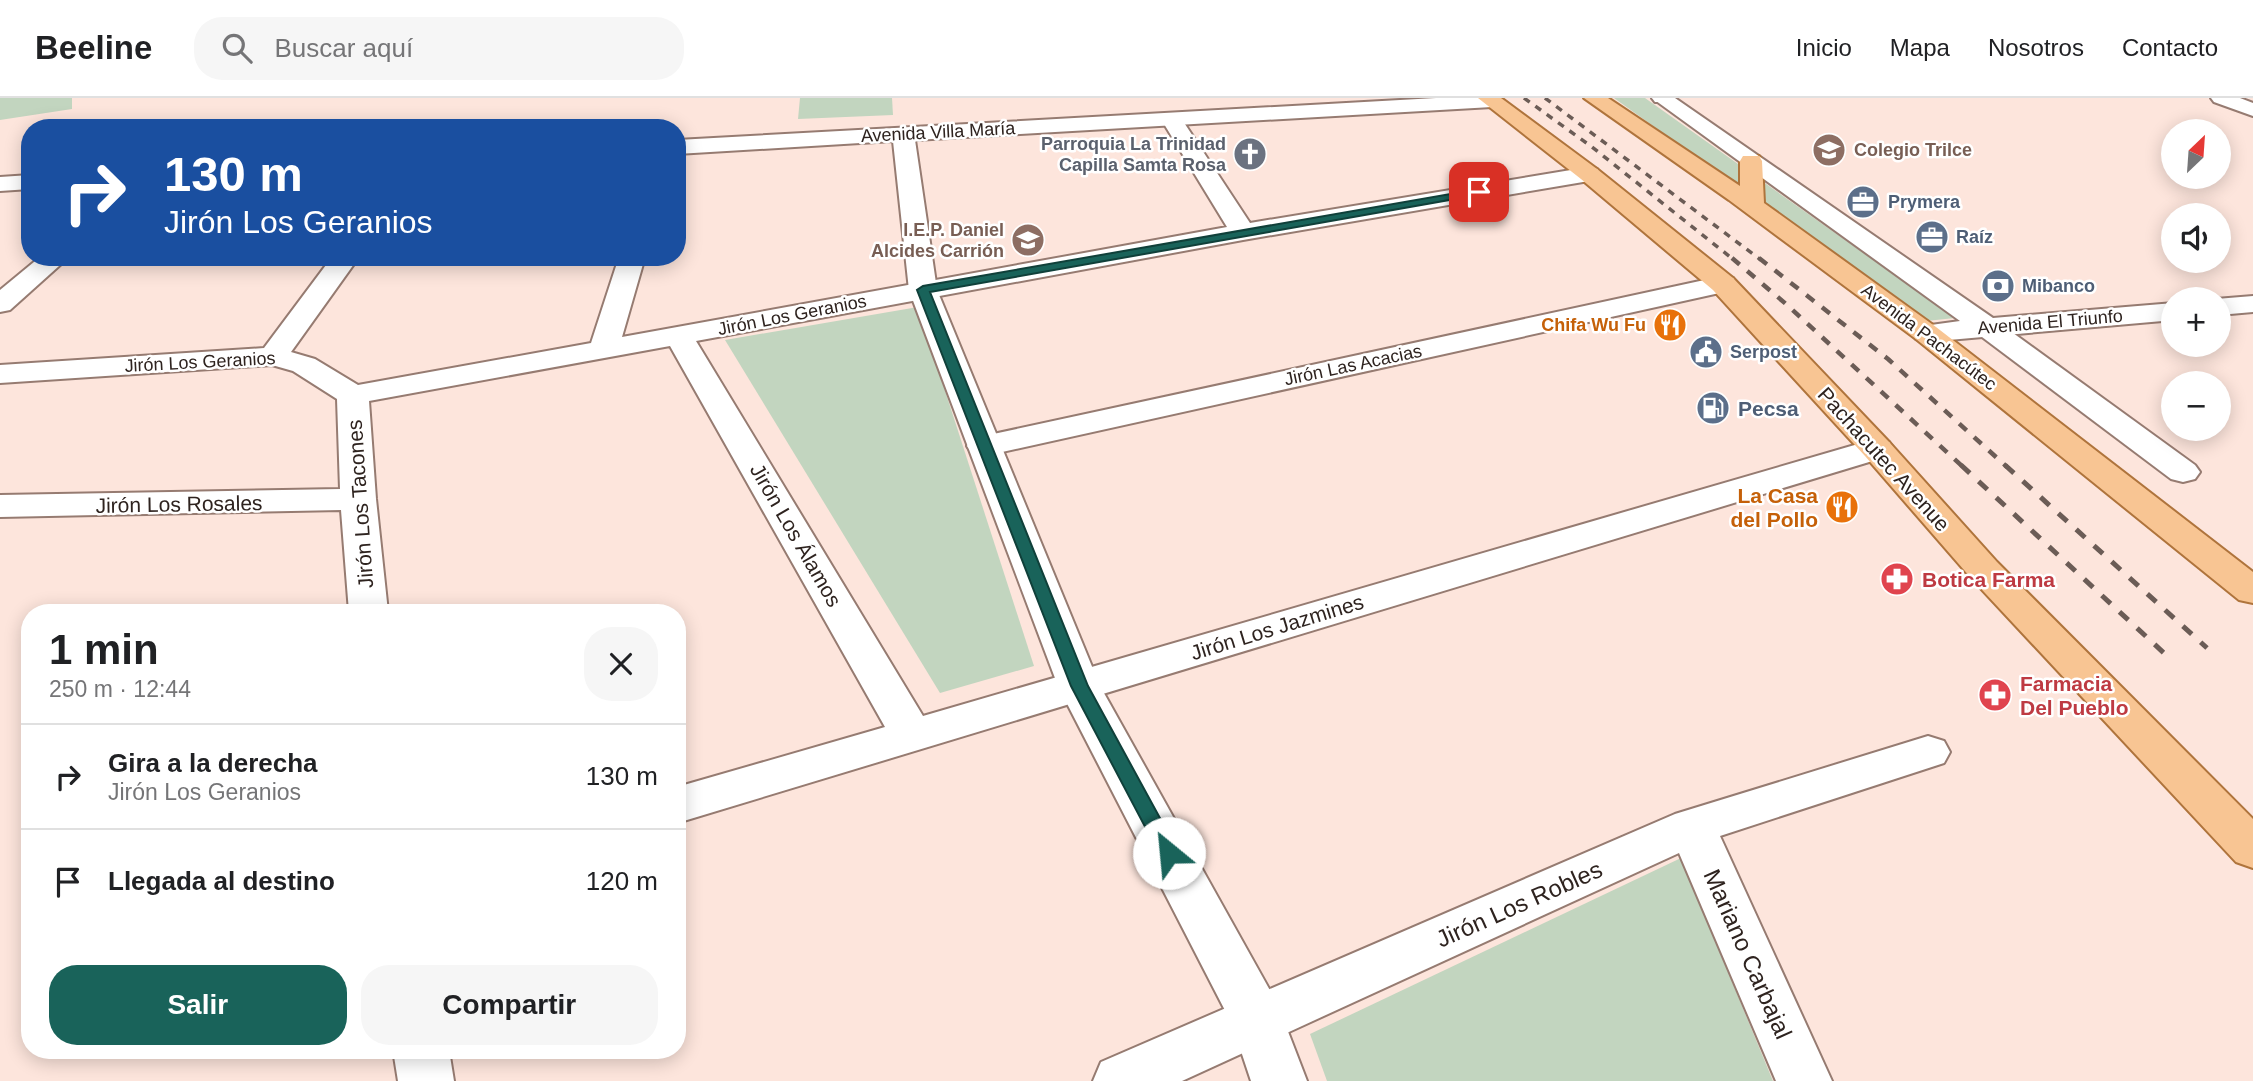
<!DOCTYPE html>
<html lang="es">
<head>
<meta charset="utf-8">
<style>
	body { margin:0; font-family:Arial,sans-serif; background:#f6f6f6; color:#202124; height:100vh; display:flex; flex-direction:column; font-size:26px; white-space:nowrap }
	* { box-sizing:border-box; margin:0 }
	p { font-size:23px; color:#757577 }
	.icon { flex:none; width:38px; height:38px; fill:none; stroke:currentColor; stroke-width:2; stroke-linecap:round; stroke-linejoin:round }
	.map { position:relative; flex:1; overflow:hidden }
	.panel { position:absolute; left:21px; top:506px; width:665px; height:455px; display:flex; flex-direction:column; background:#fff; border-radius:28px; box-shadow:0 4px 18px #0003 }
	.panel>* { flex:none }
	.hud { position:absolute; left:21px; top:21px; width:665px; height:147px; border-radius:28px; box-shadow:0 4px 18px #0003; background:#1a4fa0; color:#fff; overflow:hidden }
	.needle { width:46px; rotate:25deg }
	.tools { position:absolute; left:2161px; top:21px; display:grid; gap:14px }
	.tools a { display:grid; place-items:center; width:70px; height:70px; border-radius:50%; background:#fff; box-shadow:0 4px 18px #0003; font-size:35px }
	.pin { position:absolute; display:grid; place-items:center; width:60px; height:60px; color:#fff; margin:-30px; border-radius:14px; box-shadow:0 4px 10px #0006 }
	.me { position:absolute; width:77px; margin:-38px; rotate:332deg; stroke-linejoin:round; filter:drop-shadow(0 0 5px #0008) }
	.turn { display:flex; align-items:center; gap:24px; height:147px; padding:0 28px; font-size:32px }
	.turn .icon { width:91px; height:91px; stroke-width:2.5 }
	.turn b { display:block; font-size:49px; line-height:60px }
	.round { display:grid; place-items:center; flex:none; width:74px; height:74px; border-radius:28px; background:#f6f6f6 }
	.summary { display:flex; align-items:center; justify-content:space-between; height:119px; padding:0 28px }
	h1 { font-size:42px; font-weight:600; line-height:52px }
	.button { display:flex; gap:14px; margin-top:auto; padding:14px 28px }
	.button a { flex:1; height:80px; border-radius:28px; background:#19635a; color:#fff; font-size:28px; font-weight:600; line-height:80px; text-align:center }
	.button a+a { background:#f6f6f6; color:#202124 }
	ul { padding:0; list-style:none }
	li { display:flex; align-items:center; gap:21px; height:105px; padding:0 28px; border-top:2px solid #e0e0e0 }
	li div { flex:1 }
	li b { display:block; font-size:26px }
	li em { font-style:normal }
	header { display:flex; align-items:center; gap:42px; box-sizing:border-box; height:98px; padding:0 35px; background:#fff; border-bottom:2px solid #e0e0e0 }
	header strong { font-size:33px }
	nav { display:flex; gap:38px; margin-inline-start:auto; font-size:24px }
	.search { width:490px; height:63px; background:#f6f6f6; display:flex; align-items:center; gap:18px; box-sizing:border-box; padding:0 24px; border-radius:28px; color:#757577; font-size:26px }
	.map>svg:first-child { display:block }
	.green { fill:#c2d5bf }
	.lines { fill:none; stroke-linecap:round; stroke-linejoin:round }
	.minor-casing { stroke:#967b71; stroke-width:4 }
	.tertiary-casing { stroke:#967b71; stroke-width:4 }
	.secondary-casing { stroke:#967b71; stroke-width:4 }
	.primary-casing { stroke:#af743c; stroke-width:4 }
	.minor { fill:#fff; fill-rule:evenodd }
	.tertiary { fill:#fff; fill-rule:evenodd }
	.secondary { fill:#fff; fill-rule:evenodd }
	.primary { fill:#f8c593; fill-rule:evenodd }
	.rail-far2 { stroke:#6b5c56; stroke-width:3.5; stroke-dasharray:7 7; stroke-linecap:butt }
	.rail-far1 { stroke:#6b5c56; stroke-width:4.5; stroke-dasharray:10 10; stroke-linecap:butt }
	.rail { stroke:#6b5c56; stroke-width:5; stroke-dasharray:12 12; stroke-linecap:butt }
	.route { fill:#19635a; stroke:#10403a; stroke-width:2 }
	.labels { text-anchor:middle; dominant-baseline:central; stroke-width:5; stroke-linejoin:round; paint-order:stroke }
	.far-street-label { font-size:18px; fill:#2e231f; stroke:#fff }
	.far-worship-label { font-size:18px; font-weight:bold; fill:#5b616d; stroke:#fff; text-anchor:end }
	.far-education-label { font-size:18px; font-weight:bold; fill:#785e54; stroke:#fff; text-anchor:start }
	.far-service-label { font-size:18px; font-weight:bold; fill:#4e5e75; stroke:#fff; text-anchor:start }
	.far-food-label { font-size:18px; font-weight:bold; fill:#c56008; stroke:#fff; text-anchor:end }
	.service-label { font-size:21px; font-weight:bold; fill:#4e5e75; stroke:#fff; text-anchor:start }
	.street-label { font-size:21px; fill:#2e231f; stroke:#fff }
	.food-label { font-size:21px; font-weight:bold; fill:#c56008; stroke:#fff; text-anchor:end }
	.health-label { font-size:21px; font-weight:bold; fill:#be3a42; stroke:#fff; text-anchor:start }
	.near-street-label { font-size:24px; fill:#2e231f; stroke:#fff }
</style>
</head>
<body>
<header>
<strong>Beeline</strong>
<div class="search"><svg class="icon" aria-label="search" viewBox="0 0 24 24"><circle cx="10" cy="10" r="6"/><path d="M15 15l6 6"/></svg>Buscar aquí</div>
<nav><a>Inicio</a><a>Mapa</a><a>Nosotros</a><a>Contacto</a></nav>
</header>
<div class="map">
<svg width="2253" height="983" viewBox="0 0 2253 983">
	<rect width="100%" height="100%" fill="#fde5dc"/>
	<g class="green">
		<path d="M0,0H72V11L0,22Z"/>
		<path d="M800,0H892L893,17L798,21Z"/>
		<path d="M1614,0H1645L1955,220L1926,223Z"/>
		<path d="M918,209L1034,568L940,595L725,242Z"/>
		<path d="M1681,760L1773,983H1327L1310,936Z"/>
	</g>
	<g class="lines">
		<defs>
			<g id="minor">
				<path d="M1172,15L1179,17L1250,125L1589,69L1597,71L1601,76L1597,81L1589,83L1243,142L696,243L923,618L1865,344L1877,341L1889,344L1894,351L1889,358L677,725V689L885,629L670,248L369,303L376,401L388,514H349L341,412L0,419V397L340,391L337,301L293,273L272,267L0,285V267L264,250L332,159H359L291,254L315,261L358,287L591,245L619,159H645L622,239L1227,129L1161,21L1165,17Z"/>
				<path d="M40,159H69L10,212L0,214V192Z"/>
				<path d="M1723,178L1733,180L1737,186L1733,192L984,358L972,355L967,348L972,341L984,338Z"/>
				<path d="M1988,221L1998,224L2195,367L2200,374L2195,381L2183,384L2171,381L1978,236L1974,230L1978,224Z"/>
				<path d="M1928,638L1944,643L1950,654L1944,665L1720,738L1832,983H1776L1679,755L1182,983H1093L1101,964L1675,716Z"/>
				<path d="M393,952H449L454,983H398Z"/>
			</g>
			<g id="tertiary">
				<path d="M1436,0H1500L1502,3L1499,7L1492,9L915,42L937,192L1100,588L1277,905L1307,983H1251L1232,926L1058,588L909,192L893,43L677,56V42Z"/>
				<path d="M1652,0H1675L1993,220L2174,205V222L1926,244L1916,241L1911,235L1916,229L1960,223Z"/>
				<path d="M30,77V91L0,93V79Z"/>
				<path d="M2253,198V214L2219,217V201H2216Z"/>
			</g>
			<g id="secondary">
				<path d="M1652,0H1673L1670,4H1655Z"/>
				<path d="M2211,0H2240L2253,5V18L2214,4Z"/>
			</g>
			<g id="primary">
				<path d="M1478,0H1501L1597,71L1733,180L1889,344L1997,464L2253,721V770L2236,764L1971,480L1865,358L1713,192L1581,81Z"/>
				<path d="M1584,0H1608L1740,88V63L1743,58H1759L1762,63L1764,105L1936,229L2253,474V505L2239,502L1916,241L1729,102Z"/>
			</g>
		</defs>
		<use href="#minor" class="minor-casing"/>
		<use href="#tertiary" class="tertiary-casing"/>
		<use href="#secondary" class="secondary-casing"/>
		<use href="#primary" class="primary-casing"/>
		<use href="#minor" class="minor"/>
		<use href="#tertiary" class="tertiary"/>
		<use href="#secondary" class="secondary"/>
		<use href="#primary" class="primary"/>
		<g class="rail-far2">
			<path d="M1524,0L1592,49L1734,162"/>
			<path d="M1545,0L1761,162"/>
		</g>
		<g class="rail-far1">
			<path d="M1732,160L1786,206L1963,369"/>
			<path d="M1759,160L1888,261L2007,369"/>
		</g>
		<g class="rail">
			<path d="M1961,367L2165,556"/>
			<path d="M2005,367L2207,550"/>
		</g>
	</g>
	<path class="route" d="M1479,91L1484,94L1483,96L930,194L1088,588L1179,755L1176,761L1169,763L1162,761L1071,588L917,192L923,188Z"/>
	<defs>
		<symbol id="school-disc" viewBox="-11 -11 22 22"><circle r="9.5" fill="#8d6e63" stroke="#fff"/><path d="M0-5L7-2L0 1L-7-2ZM-4 1L0 2.5L4 1V4Q0 6-4 4Z" fill="#fff"/></symbol>
		<symbol id="church-disc" viewBox="-11 -11 22 22"><circle r="9.5" fill="#6b7280" stroke="#fff"/><path d="M-1.2-6h2.4v3.5h3.3v2.4h-3.3V6h-2.4V-.1h-3.3v-2.4h3.3Z" fill="#fff"/></symbol>
		<symbol id="office-disc" viewBox="-11 -11 22 22"><circle r="9.5" fill="#5c6f8a" stroke="#fff"/><path d="M-6-3h4V-5.5h4V-3h4V5H-6ZM-1-4.5V-3h2v-1.5ZM-6 0V1H6V0Z" fill="#fff"/></symbol>
		<symbol id="bank-disc" viewBox="-11 -11 22 22"><circle r="9.5" fill="#5c6f8a" stroke="#fff"/><path d="M-6-4H6V4H-6ZM0-2.3a2.3 2.3 0 1 0 0 4.6a2.3 2.3 0 1 0 0-4.6Z" fill="#fff"/></symbol>
		<symbol id="restaurant-disc" viewBox="-11 -11 22 22"><circle r="9.5" fill="#e8710a" stroke="#fff"/><path d="M-5-6h1v4h1v-4h1v4h1v-4h1v5L-1.5 .5V6h-2V.5L-5-1ZM5-6V6H3V1.5H1.5Q1.5-4 5-6Z" fill="#fff"/></symbol>
		<symbol id="civic-disc" viewBox="-11 -11 22 22"><circle r="9.5" fill="#5c6f8a" stroke="#fff"/><path d="M-.6-6.5H3V-4.5H.6V-3L4-1V1h2V6H-6V1h2V-1L-.6-3ZM-1.2 2.5V6h2.4V2.5Z" fill="#fff"/></symbol>
		<symbol id="fuel-disc" viewBox="-11 -11 22 22"><circle r="9.5" fill="#5c6f8a" stroke="#fff"/><path d="M-5.5-6h7V0h2V4h1.3V-2.5L3-4.5l.8-.8L6-3V5H2.5V1h-1V6h-7ZM-4.2-4.7v3.2H.2V-4.7Z" fill="#fff"/></symbol>
		<symbol id="pharmacy-disc" viewBox="-11 -11 22 22"><circle r="9.5" fill="#e0444e" stroke="#fff"/><path d="M-2-6h4v4h4v4h-4v4h-4v-4h-4v-4h4Z" fill="#fff"/></symbol>
	</defs>
	<g fill-rule="evenodd">
		<use href="#school-disc" x="1810" y="33" width="38" height="38"/>
		<use href="#church-disc" x="1231" y="37" width="38" height="38"/>
		<use href="#office-disc" x="1844" y="85" width="38" height="38"/>
		<use href="#office-disc" x="1913" y="120" width="38" height="38"/>
		<use href="#school-disc" x="1009" y="123" width="38" height="38"/>
		<use href="#bank-disc" x="1979" y="169" width="38" height="38"/>
		<use href="#restaurant-disc" x="1651" y="208" width="38" height="38"/>
		<use href="#civic-disc" x="1687" y="235" width="38" height="38"/>
		<use href="#fuel-disc" x="1694" y="291" width="38" height="38"/>
		<use href="#restaurant-disc" x="1823" y="390" width="38" height="38"/>
		<use href="#pharmacy-disc" x="1878" y="462" width="38" height="38"/>
		<use href="#pharmacy-disc" x="1976" y="578" width="38" height="38"/>
	</g>
	<g class="labels">
		<g class="far-street-label">
			<text transform="translate(938 34) rotate(-3)">Avenida Villa María</text>
			<text transform="translate(792 217) rotate(-11)">Jirón Los Geranios</text>
			<text transform="translate(2050 224) rotate(-5)">Avenida El Triunfo</text>
			<text transform="translate(1929 239) rotate(37)">Avenida Pachacútec</text>
			<text transform="translate(200 264) rotate(-3)">Jirón Los Geranios</text>
			<text transform="translate(1353 267) rotate(-12)">Jirón Las Acacias</text>
		</g>
		<g class="far-worship-label">
			<text x="1226" y="46">Parroquia La Trinidad<tspan x="1226" dy="21">Capilla Samta Rosa</tspan></text>
		</g>
		<g class="far-education-label">
			<text x="1854" y="52">Colegio Trilce</text>
			<text x="1004" y="132" text-anchor="end">I.E.P. Daniel<tspan x="1004" dy="21">Alcides Carrión</tspan></text>
		</g>
		<g class="far-service-label">
			<text x="1888" y="104">Prymera</text>
			<text x="1956" y="139">Raíz</text>
			<text x="2022" y="188">Mibanco</text>
			<text x="1730" y="254">Serpost</text>
		</g>
		<g class="far-food-label">
			<text x="1646" y="227">Chifa Wu Fu</text>
		</g>
		<g class="service-label">
			<text x="1738" y="310">Pecsa</text>
		</g>
		<g class="street-label">
			<text transform="translate(1884 361) rotate(48)">Pachacutec Avenue</text>
			<text transform="translate(179 406) rotate(-1)">Jirón Los Rosales</text>
			<text transform="translate(360 406) rotate(-94)">Jirón Los Tacones</text>
			<text transform="translate(796 437) rotate(60)">Jirón Los Álamos</text>
			<text transform="translate(1277 529) rotate(-17)">Jirón Los Jazmines</text>
		</g>
		<g class="food-label">
			<text x="1818" y="397">La Casa<tspan x="1818" dy="24">del Pollo</tspan></text>
		</g>
		<g class="health-label">
			<text x="1922" y="481">Botica Farma</text>
			<text x="2020" y="585">Farmacia<tspan x="2020" dy="24">Del Pueblo</tspan></text>
		</g>
		<g class="near-street-label">
			<text transform="translate(1519 806) rotate(-24)">Jirón Los Robles</text>
			<text transform="translate(1748 856) rotate(66)">Mariano Carbajal</text>
		</g>
	</g>
</svg>
<div class="tools">
<a><svg class="needle" viewBox="-14 -14 28 28"><path d="M0-13l5 13h-10z" fill="#e53935"/><path d="M0 13l5-13h-10z" fill="#757577"/></svg></a>
<a><svg class="icon" aria-label="sound" viewBox="0 0 24 24"><path d="M4 9h4l5-4v14l-5-4H4zM17 9q2 3 0 6"/></svg></a>
<a>+</a>
<a>−</a>
</div>
<div class="pin" style="left:1479px;top:94px;background:#d93025"><svg class="icon" aria-label="arrive" viewBox="0 0 24 24"><path d="M6 21V4h12l-3 4 3 4H6"/></svg></div>
<svg class="me" style="left:1169px;top:755px" viewBox="-20 -20 40 40"><circle r="19" fill="#fff"/><path d="M0-13L10 11 0 6-10 11z" fill="#19635a"/></svg>
<div class="hud">
<div class="turn"><svg class="icon" aria-label="right" viewBox="0 0 24 24"><path d="M7 20v-9h11M14 6l5 5-5 5"/></svg><div><b>130 m</b>Jirón Los Geranios</div></div>
</div>
<section class="panel">
<div class="summary"><div><h1>1 min</h1><p>250 m · 12:44</p></div><a class="round"><svg class="icon" aria-label="close" viewBox="0 0 24 24"><path d="M6 6l12 12M18 6L6 18"/></svg></a></div>
<ul>
<li><svg class="icon" aria-label="right" viewBox="0 0 24 24"><path d="M7 20v-9h11M14 6l5 5-5 5"/></svg><div><b>Gira a la derecha</b><p>Jirón Los Geranios</p></div><em>130 m</em></li>
<li><svg class="icon" aria-label="arrive" viewBox="0 0 24 24"><path d="M6 21V4h12l-3 4 3 4H6"/></svg><div><b>Llegada al destino</b></div><em>120 m</em></li>
</ul>
<div class="button"><a>Salir</a><a>Compartir</a></div>
</section>
</div>
</body>
</html>
